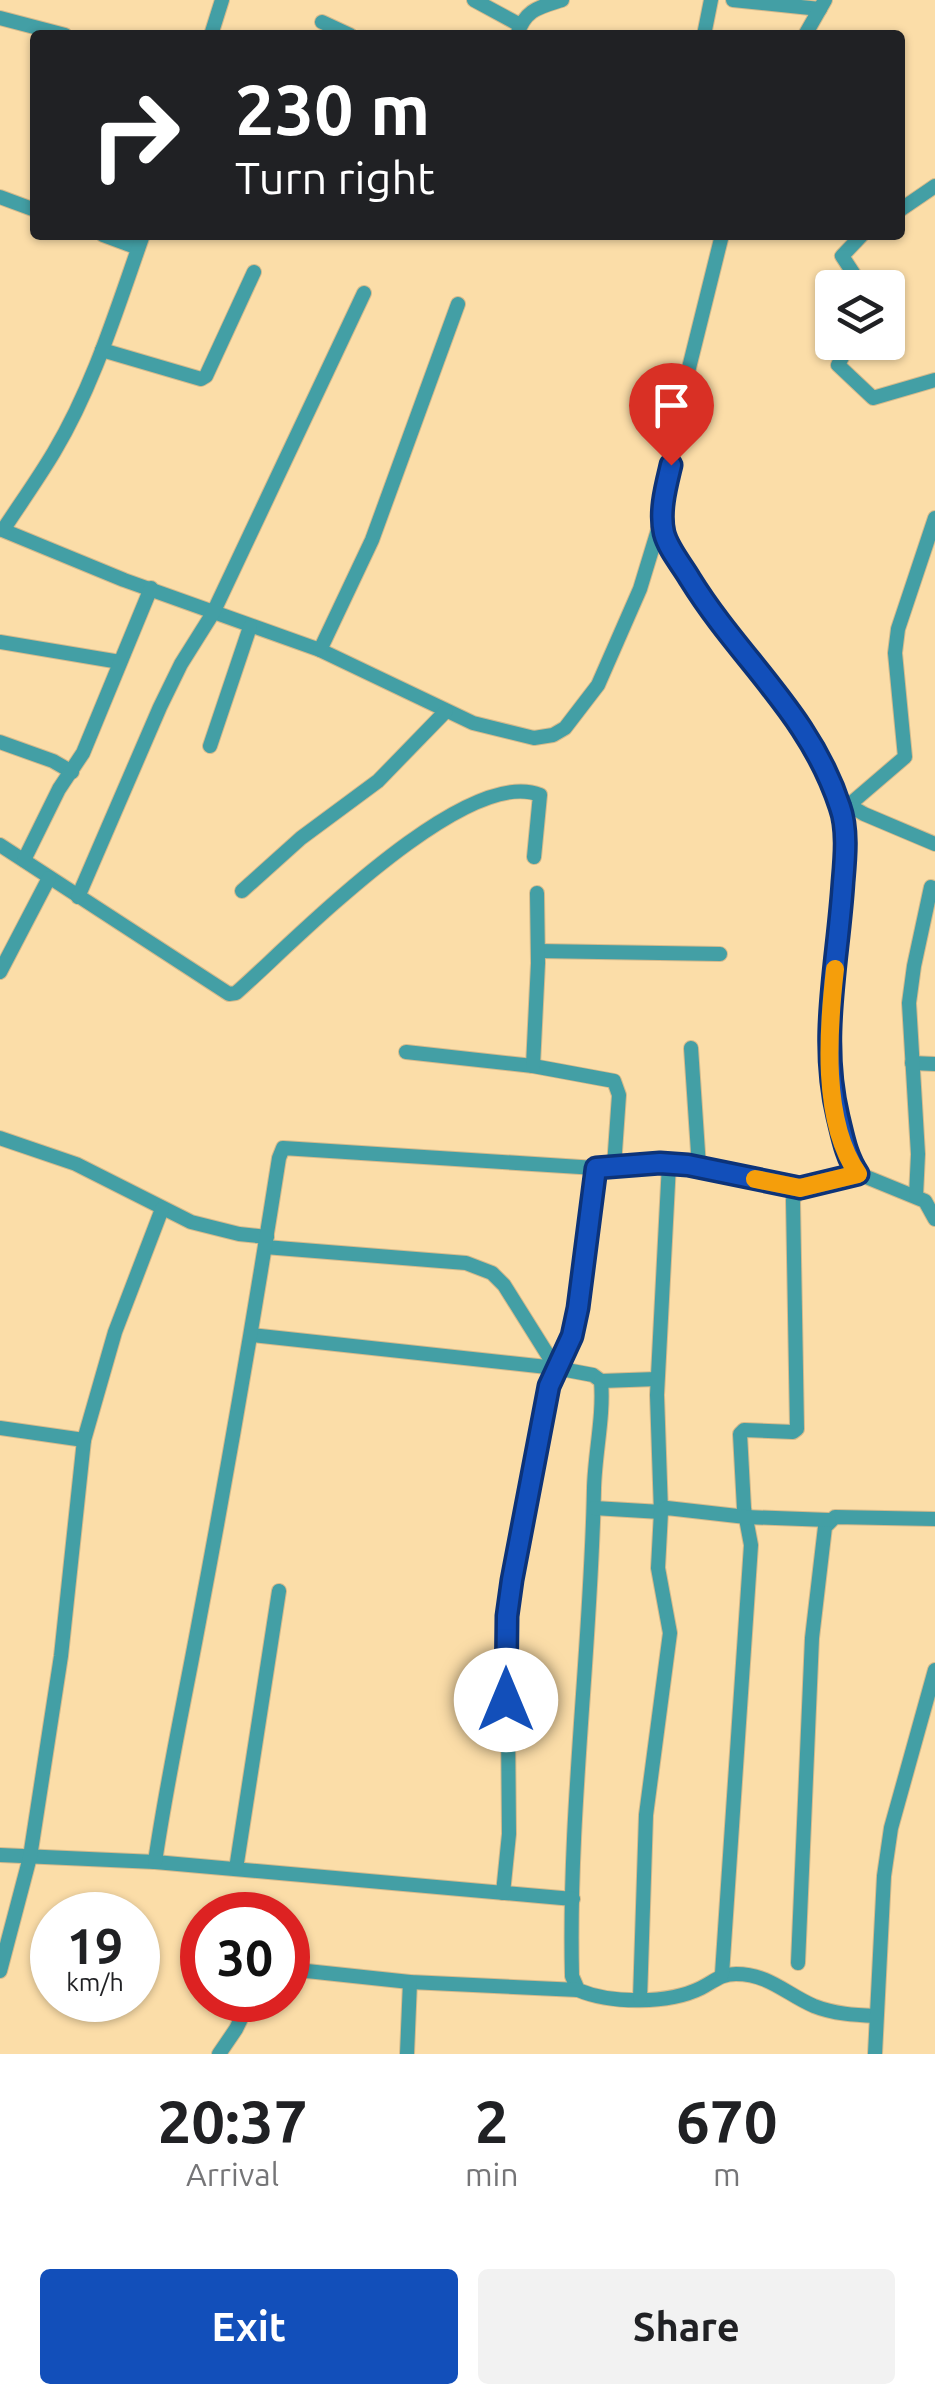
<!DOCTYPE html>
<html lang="en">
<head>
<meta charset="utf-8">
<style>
	body { margin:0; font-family:Ubuntu,sans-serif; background:#f2f2f2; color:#202124; height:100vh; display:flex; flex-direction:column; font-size:38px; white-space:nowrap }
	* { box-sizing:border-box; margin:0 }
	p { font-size:32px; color:#757577 }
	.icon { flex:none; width:55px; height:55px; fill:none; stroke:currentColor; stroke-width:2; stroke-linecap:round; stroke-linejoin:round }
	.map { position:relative; height:2054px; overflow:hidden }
	.sheet { display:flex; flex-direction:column; background:#fff; flex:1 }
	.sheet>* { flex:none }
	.banner { position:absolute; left:30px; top:30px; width:875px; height:210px; border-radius:10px; box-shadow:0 2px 8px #0004; background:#202124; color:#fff; overflow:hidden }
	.tools { position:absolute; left:815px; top:270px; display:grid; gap:20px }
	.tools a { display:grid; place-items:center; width:90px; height:90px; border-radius:10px; background:#fff; box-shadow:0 2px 8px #0004; font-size:50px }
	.speed { position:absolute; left:30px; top:1892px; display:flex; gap:20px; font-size:50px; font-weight:700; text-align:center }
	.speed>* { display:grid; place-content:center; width:130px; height:130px; border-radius:50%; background:#fff; box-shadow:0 2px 8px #0004; line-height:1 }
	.speed small { font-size:25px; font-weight:400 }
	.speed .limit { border:15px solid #d22; background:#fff; color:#111 }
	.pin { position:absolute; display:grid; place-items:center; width:85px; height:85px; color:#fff; margin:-102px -42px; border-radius:50% 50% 50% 0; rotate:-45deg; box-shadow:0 0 10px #0007 }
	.pin .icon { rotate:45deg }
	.me { position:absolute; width:110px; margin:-55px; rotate:0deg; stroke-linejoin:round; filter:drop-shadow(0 0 8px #0008) }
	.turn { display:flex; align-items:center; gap:35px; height:210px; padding:0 40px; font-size:45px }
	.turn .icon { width:130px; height:130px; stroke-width:2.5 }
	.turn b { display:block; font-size:70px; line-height:85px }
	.eta { display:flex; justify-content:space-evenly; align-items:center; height:170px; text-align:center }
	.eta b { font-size:60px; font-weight:700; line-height:70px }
	.cta { display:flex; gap:20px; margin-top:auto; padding:20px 40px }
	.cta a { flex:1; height:115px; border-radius:10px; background:#124fba; color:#fff; font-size:40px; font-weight:700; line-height:115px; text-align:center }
	.cta a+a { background:#f2f2f2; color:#202124 }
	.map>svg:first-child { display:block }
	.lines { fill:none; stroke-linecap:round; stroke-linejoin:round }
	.street-casing { stroke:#d5ba8c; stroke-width:16 }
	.street { stroke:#439fa5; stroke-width:14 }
	.route-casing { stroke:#0c3379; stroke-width:25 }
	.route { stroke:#124fba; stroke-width:18 }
	.slow { stroke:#f59e0b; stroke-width:18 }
</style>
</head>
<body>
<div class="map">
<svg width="935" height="2054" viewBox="0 0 935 2054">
	<rect width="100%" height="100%" fill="#fbdda8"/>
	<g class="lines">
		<defs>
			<g id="street">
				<path d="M474,0L520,25"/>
				<path d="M733,0L820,9"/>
				<path d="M0,18L65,35"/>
				<path d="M322,22L350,35"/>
				<path d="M211,35L222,0"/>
				<path d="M517,35C525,9 540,7 562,0"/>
				<path d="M704,35L711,0"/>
				<path d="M805,35L825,0"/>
				<path d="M0,197L35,210"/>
				<path d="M900,210L935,186"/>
				<path d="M103,235L138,248"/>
				<path d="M722,235L683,392L666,490L665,533L715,619L798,719L823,761L842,811L845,860L827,1030L829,1082L845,1147L859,1174L925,1201L935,1219"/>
				<path d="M862,235L842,256L863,288"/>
				<path d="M850,342L838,365L873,398L935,380"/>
				<path d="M102,350L201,379L206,376L254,272"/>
				<path d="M0,529L124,580L320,650L473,723L534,738L553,735L565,728L598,685L640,589L661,520"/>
				<path d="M3,530C20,504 38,479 54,452C94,385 117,308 143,235"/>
				<path d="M0,642L120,662"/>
				<path d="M320,650L372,540L458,304"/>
				<path d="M0,742L53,761L72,772"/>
				<path d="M210,746L250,627"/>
				<path d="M845,803L864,814L935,844"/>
				<path d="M849,805L905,757L895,653L898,629L935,518"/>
				<path d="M0,845L229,994L236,993C291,945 464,764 540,795L534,857"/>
				<path d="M24,860L59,789L83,753L151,588"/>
				<path d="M242,891L301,838L378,781L446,711"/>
				<path d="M78,897L160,707L181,664L213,613L364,293"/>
				<path d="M538,951L720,954"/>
				<path d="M0,972L49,878"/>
				<path d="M691,1048L699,1167"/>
				<path d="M406,1052L533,1066L614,1081L619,1095L614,1166"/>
				<path d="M912,1063L935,1064"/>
				<path d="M533,1066L538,963L537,893"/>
				<path d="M0,1138L76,1164L191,1222L239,1234L267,1237"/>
				<path d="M916,1196L918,1154L909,1003L914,966L931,887"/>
				<path d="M265,1247L466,1263L492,1273L504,1285L556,1368"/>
				<path d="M252,1335L556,1368L593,1375L601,1381C604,1416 595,1452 594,1488C591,1650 568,1814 572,1976L578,1990C611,2004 669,2004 701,1988C715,1981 720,1974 736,1974C769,1974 786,1994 814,2006C834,2014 855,2015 876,2016"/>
				<path d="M601,1381L657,1379"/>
				<path d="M0,1428L84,1440"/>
				<path d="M594,1508L661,1512L657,1395L669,1164"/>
				<path d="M0,1855L155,1862L573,1899"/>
				<path d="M155,1862C167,1779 185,1698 200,1616C229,1463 255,1311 279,1158L283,1148L596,1168L660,1163L687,1165L800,1188"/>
				<path d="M236,1869L279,1591"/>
				<path d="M503,1893L509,1834L507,1616L549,1386L572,1336L578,1308L596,1168"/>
				<path d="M798,1963L812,1638L825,1527L835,1517L935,1519"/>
				<path d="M288,1969L410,1982L578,1990"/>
				<path d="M0,1971L30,1857L61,1656L84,1440L115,1332L162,1209"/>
				<path d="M722,1974L751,1545L744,1508L740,1434L744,1430L793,1432L797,1429L793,1200L800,1188L859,1174"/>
				<path d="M640,1999L646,1815L670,1633L658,1568L661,1512L667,1508L746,1517L829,1520"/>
				<path d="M219,2054L236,2029L250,2000"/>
				<path d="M407,2054L410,1982"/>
				<path d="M875,2054L884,1876L891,1828L935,1670"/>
			</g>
		</defs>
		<use href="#street" class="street-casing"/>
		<use href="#street" class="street"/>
	</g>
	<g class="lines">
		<defs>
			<path id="route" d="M506,1700L507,1616L512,1580L549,1386L572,1336L578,1308L596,1168L660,1163L688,1165L800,1188L858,1174C846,1156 843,1137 838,1117C819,1038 838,962 843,882C845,859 848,829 840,807C810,714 740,660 690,579C682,565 668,549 664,533C659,511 666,486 671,465"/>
		</defs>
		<use href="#route" class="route-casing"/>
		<use href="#route" class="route"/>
		<path class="slow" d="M755,1179L800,1188L858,1174C821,1121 828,1030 835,969"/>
	</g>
</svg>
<div class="tools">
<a><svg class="icon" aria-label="layers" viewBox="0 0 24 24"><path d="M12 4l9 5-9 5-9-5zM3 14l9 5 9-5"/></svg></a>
</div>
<div class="speed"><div>19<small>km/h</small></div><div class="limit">30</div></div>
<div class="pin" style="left:671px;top:465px;background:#d93025"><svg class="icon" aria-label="arrive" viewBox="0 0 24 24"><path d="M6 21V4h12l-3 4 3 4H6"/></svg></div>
<svg class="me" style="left:506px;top:1700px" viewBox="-20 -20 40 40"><circle r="19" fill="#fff"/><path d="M0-13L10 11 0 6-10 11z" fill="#124fba"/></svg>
<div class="banner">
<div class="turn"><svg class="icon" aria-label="right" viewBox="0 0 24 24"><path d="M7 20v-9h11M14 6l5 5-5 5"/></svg><div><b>230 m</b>Turn right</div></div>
</div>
</div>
<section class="sheet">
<div class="eta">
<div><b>20:37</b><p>Arrival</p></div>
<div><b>2</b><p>min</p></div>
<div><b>670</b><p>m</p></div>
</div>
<div class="cta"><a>Exit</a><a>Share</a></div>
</section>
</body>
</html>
